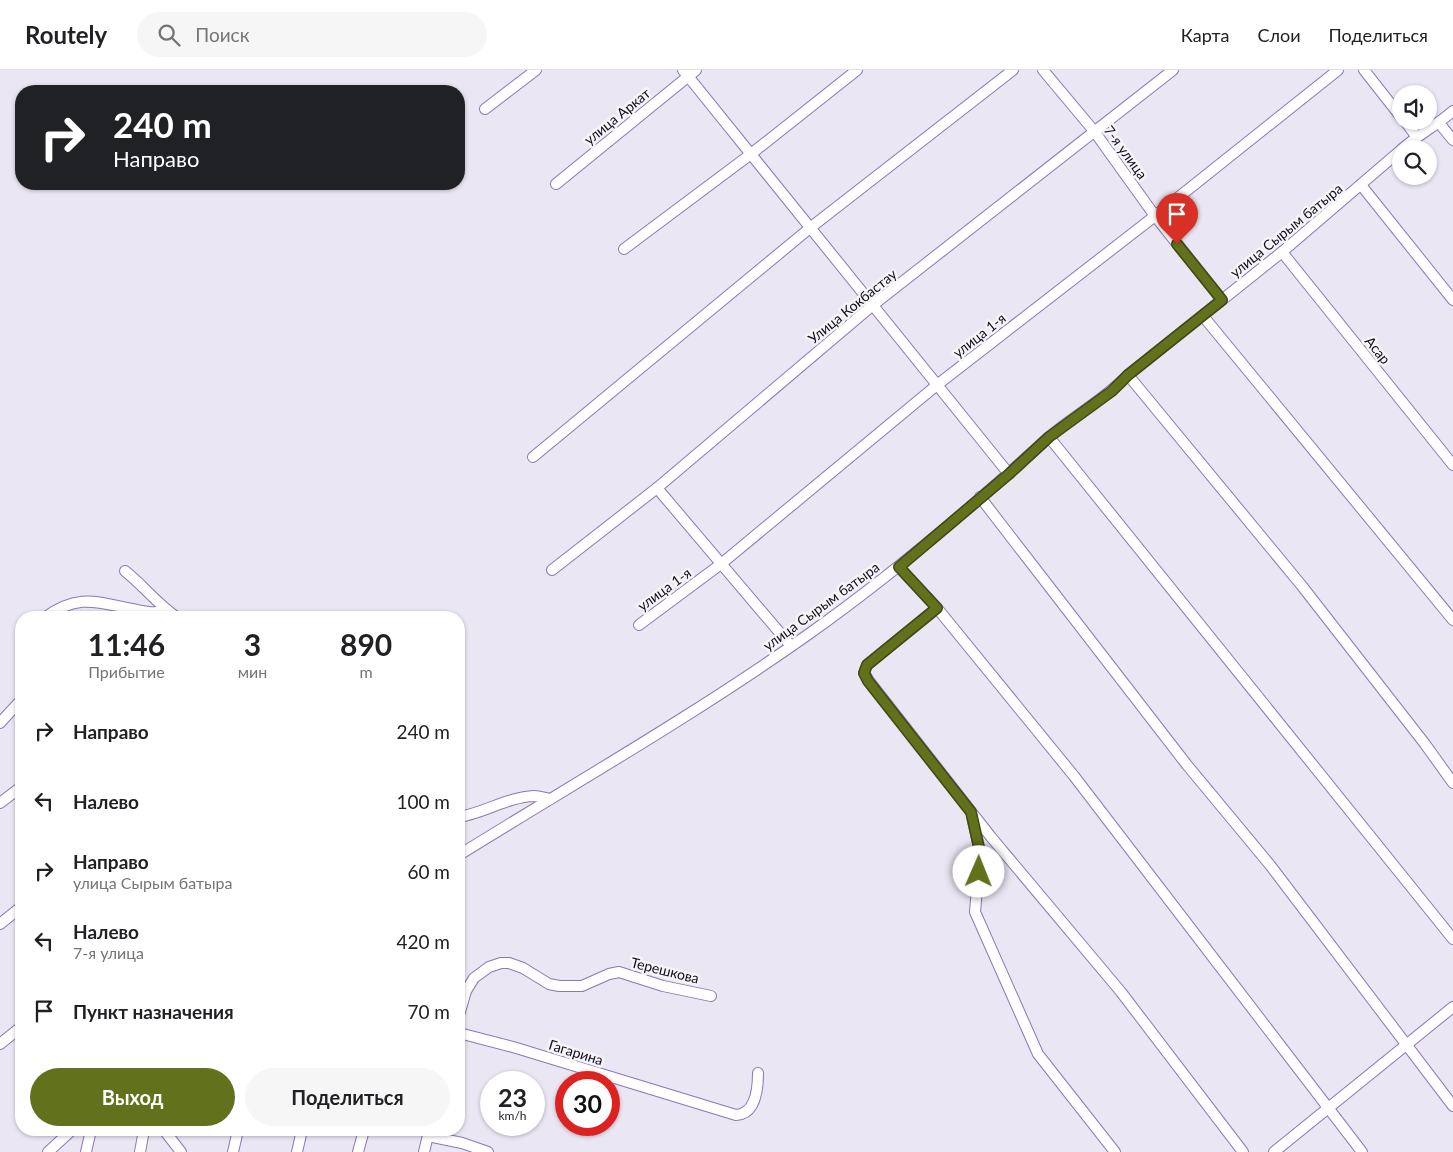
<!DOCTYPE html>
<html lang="ru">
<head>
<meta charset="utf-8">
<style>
	body { margin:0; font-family:Lato,sans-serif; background:#f6f6f6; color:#202124; height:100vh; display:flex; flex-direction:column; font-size:19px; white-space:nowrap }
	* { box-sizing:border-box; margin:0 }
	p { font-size:16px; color:#757577 }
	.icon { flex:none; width:28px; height:28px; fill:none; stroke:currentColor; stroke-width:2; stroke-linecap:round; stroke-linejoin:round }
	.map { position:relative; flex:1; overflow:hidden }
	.side { position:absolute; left:15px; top:541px; width:450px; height:525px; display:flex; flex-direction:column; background:#fff; border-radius:20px; box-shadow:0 1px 4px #0004 }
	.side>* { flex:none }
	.guide { position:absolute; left:15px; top:15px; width:450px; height:105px; border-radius:20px; box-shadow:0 1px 4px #0004; background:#202124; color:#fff; overflow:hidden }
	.buttons { position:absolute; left:1392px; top:15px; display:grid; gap:10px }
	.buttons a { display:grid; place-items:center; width:45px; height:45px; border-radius:50%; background:#fff; box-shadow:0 1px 4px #0004; font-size:25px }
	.speed { position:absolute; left:480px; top:1001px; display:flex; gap:10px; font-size:25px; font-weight:700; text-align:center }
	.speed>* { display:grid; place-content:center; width:65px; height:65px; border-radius:50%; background:#fff; box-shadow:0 1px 4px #0004; line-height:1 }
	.speed small { font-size:12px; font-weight:400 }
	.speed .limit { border:8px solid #d22; background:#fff; color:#111 }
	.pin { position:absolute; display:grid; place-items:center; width:42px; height:42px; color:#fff; margin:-51px -21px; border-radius:50% 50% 50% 0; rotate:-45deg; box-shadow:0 0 5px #0007 }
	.pin .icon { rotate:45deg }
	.me { position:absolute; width:55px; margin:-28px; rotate:1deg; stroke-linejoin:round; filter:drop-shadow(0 0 4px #0008) }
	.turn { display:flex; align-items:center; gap:18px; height:105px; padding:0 15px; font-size:22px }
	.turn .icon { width:65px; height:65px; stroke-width:2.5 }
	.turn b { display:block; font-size:35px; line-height:42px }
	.eta { display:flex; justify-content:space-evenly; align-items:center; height:85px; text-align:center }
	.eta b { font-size:30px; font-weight:700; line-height:35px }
	.cta { display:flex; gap:10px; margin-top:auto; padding:10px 15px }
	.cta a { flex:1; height:58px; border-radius:30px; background:#62711c; color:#fff; font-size:20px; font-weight:700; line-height:58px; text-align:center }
	.cta a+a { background:#f6f6f6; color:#202124 }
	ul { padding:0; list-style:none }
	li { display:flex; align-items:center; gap:15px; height:70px; padding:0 15px }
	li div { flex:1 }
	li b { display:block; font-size:19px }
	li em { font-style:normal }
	header { display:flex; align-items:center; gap:30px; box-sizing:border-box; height:70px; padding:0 25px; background:#fff; border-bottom:1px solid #e0e0e0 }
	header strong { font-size:24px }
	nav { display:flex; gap:28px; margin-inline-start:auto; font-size:18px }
	.search { width:350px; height:45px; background:#f6f6f6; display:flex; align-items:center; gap:12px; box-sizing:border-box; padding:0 18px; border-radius:28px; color:#757577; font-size:19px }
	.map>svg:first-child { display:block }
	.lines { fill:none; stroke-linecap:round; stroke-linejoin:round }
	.minor-casing { stroke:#8c77b7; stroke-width:12 }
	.minor { stroke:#fff; stroke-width:10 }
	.route-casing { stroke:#404912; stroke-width:12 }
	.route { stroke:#62711c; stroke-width:9 }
	.labels { text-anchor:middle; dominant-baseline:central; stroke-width:5; stroke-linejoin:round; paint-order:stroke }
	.street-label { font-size:14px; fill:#140b23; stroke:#f5f5f5 }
</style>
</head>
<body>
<header>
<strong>Routely</strong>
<div class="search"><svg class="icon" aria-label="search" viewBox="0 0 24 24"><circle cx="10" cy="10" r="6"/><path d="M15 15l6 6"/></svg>Поиск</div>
<nav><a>Карта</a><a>Слои</a><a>Поделиться</a></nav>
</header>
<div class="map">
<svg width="1453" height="1082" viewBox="0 0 1453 1082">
	<rect width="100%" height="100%" fill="#eae6f4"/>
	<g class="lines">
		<defs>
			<g id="minor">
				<path d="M683,0L1009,404"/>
				<path d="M1043,0L1094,61L1155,146L1222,230"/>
				<path d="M1364,0L1401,47"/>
				<path d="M485,39L536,0"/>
				<path d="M1405,51L1416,66"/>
				<path d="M1439,53L1453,70"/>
				<path d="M1402,79C1418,65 1437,55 1453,41"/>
				<path d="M556,114L696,0"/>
				<path d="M1361,115L1453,230"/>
				<path d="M624,179L751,84L857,0"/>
				<path d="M1282,182L1453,395"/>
				<path d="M1203,246L1453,550"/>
				<path d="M1128,305L1302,516L1425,674L1453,713"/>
				<path d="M1049,367L1453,869"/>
				<path d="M533,387L810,158L1013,0"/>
				<path d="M657,418L791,576"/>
				<path d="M980,427L1187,695L1270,795L1453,1036"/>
				<path d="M899,497L937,538L1074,706L1362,1082"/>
				<path d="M552,500L657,418L873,235L1173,0"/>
				<path d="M125,501C144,516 158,535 178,548"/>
				<path d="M937,538L867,595L864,603L869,611L991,767L1121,922L1243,1082"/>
				<path d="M44,548C80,522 98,533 137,540C148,542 157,544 167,540"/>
				<path d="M639,555L721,494L937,315L1155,146L1338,0"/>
				<path d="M0,653L21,630"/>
				<path d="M0,733L21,717"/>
				<path d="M972,746L980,782L975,842L1038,984L1115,1082"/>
				<path d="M459,747C484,743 508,727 534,726C539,726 545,728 550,729"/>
				<path d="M459,785C575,713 694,645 806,566C891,506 970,439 1047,369C1073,346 1103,331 1128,305L1282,182L1401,80"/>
				<path d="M0,854L21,837"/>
				<path d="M459,945L466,921L474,908L489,897L501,893H509L523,898L549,914L559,916H582L609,904L619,902L663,916L711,926"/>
				<path d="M459,963L513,977L736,1045C756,1044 758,1019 758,1003"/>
				<path d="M0,974L21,957"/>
				<path d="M164,1060L181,1082"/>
				<path d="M428,1066L462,1073L488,1082"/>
				<path d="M48,1082L72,1060"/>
				<path d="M86,1082L91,1060"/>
				<path d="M140,1082L144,1060"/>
				<path d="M233,1082L238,1060"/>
				<path d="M297,1082L302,1060"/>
				<path d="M358,1082L364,1060"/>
				<path d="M424,1082L429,1061"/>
				<path d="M1274,1082L1453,937"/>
			</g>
		</defs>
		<use href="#minor" class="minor-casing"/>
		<use href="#minor" class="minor"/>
	</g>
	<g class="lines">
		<defs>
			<path id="route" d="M979,802L980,782L971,742L868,611L864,603L867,595L937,538L899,497L1009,404L1049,367L1112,321L1128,305L1222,230L1177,174"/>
		</defs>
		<use href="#route" class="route-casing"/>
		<use href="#route" class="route"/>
	</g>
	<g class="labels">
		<g class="street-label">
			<text transform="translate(617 46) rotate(-39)">улица Аркат</text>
			<text transform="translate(1126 82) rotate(54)">7-я улица</text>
			<text transform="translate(1286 160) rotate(-39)">улица Сырым батыра</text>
			<text transform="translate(852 236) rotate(-39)">Улица Кокбастау</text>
			<text transform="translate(979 265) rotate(-38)">улица 1-я</text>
			<text transform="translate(1378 280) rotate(51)">Асар</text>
			<text transform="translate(664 519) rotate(-36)">улица 1-я</text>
			<text transform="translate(821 536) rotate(-36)">улица Сырым батыра</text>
			<text transform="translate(665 900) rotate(14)">Терешкова</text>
			<text transform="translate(576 982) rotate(17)">Гагарина</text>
		</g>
	</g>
</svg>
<div class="buttons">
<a><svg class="icon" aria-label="sound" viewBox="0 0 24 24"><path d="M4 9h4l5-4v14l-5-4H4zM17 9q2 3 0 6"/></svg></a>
<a><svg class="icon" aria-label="search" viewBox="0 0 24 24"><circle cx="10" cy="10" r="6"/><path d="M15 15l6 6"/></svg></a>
</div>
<div class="speed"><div>23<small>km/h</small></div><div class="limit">30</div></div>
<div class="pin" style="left:1177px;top:174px;background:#d93025"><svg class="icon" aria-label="arrive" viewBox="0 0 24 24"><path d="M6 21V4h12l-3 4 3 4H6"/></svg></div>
<svg class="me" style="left:979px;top:802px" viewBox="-20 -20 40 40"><circle r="19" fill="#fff"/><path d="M0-13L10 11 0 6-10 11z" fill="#62711c"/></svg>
<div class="guide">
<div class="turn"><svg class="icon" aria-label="right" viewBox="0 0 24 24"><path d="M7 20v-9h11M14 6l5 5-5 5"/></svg><div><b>240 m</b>Направо</div></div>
</div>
<section class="side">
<div class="eta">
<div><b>11:46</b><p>Прибытие</p></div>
<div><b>3</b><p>мин</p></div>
<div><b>890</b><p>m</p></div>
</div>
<ul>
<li><svg class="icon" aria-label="right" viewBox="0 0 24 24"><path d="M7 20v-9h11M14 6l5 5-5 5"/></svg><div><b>Направо</b></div><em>240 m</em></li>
<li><svg class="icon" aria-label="left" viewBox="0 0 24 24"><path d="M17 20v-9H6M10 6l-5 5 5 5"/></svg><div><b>Налево</b></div><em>100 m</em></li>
<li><svg class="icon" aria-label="right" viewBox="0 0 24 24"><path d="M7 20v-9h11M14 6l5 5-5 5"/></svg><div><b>Направо</b><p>улица Сырым батыра</p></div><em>60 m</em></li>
<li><svg class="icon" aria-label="left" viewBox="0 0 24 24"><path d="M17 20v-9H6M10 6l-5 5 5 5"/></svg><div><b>Налево</b><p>7-я улица</p></div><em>420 m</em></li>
<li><svg class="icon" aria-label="arrive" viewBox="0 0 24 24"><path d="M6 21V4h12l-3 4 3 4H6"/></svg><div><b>Пункт назначения</b></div><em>70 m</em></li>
</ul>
<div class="cta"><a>Выход</a><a>Поделиться</a></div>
</section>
</div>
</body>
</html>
